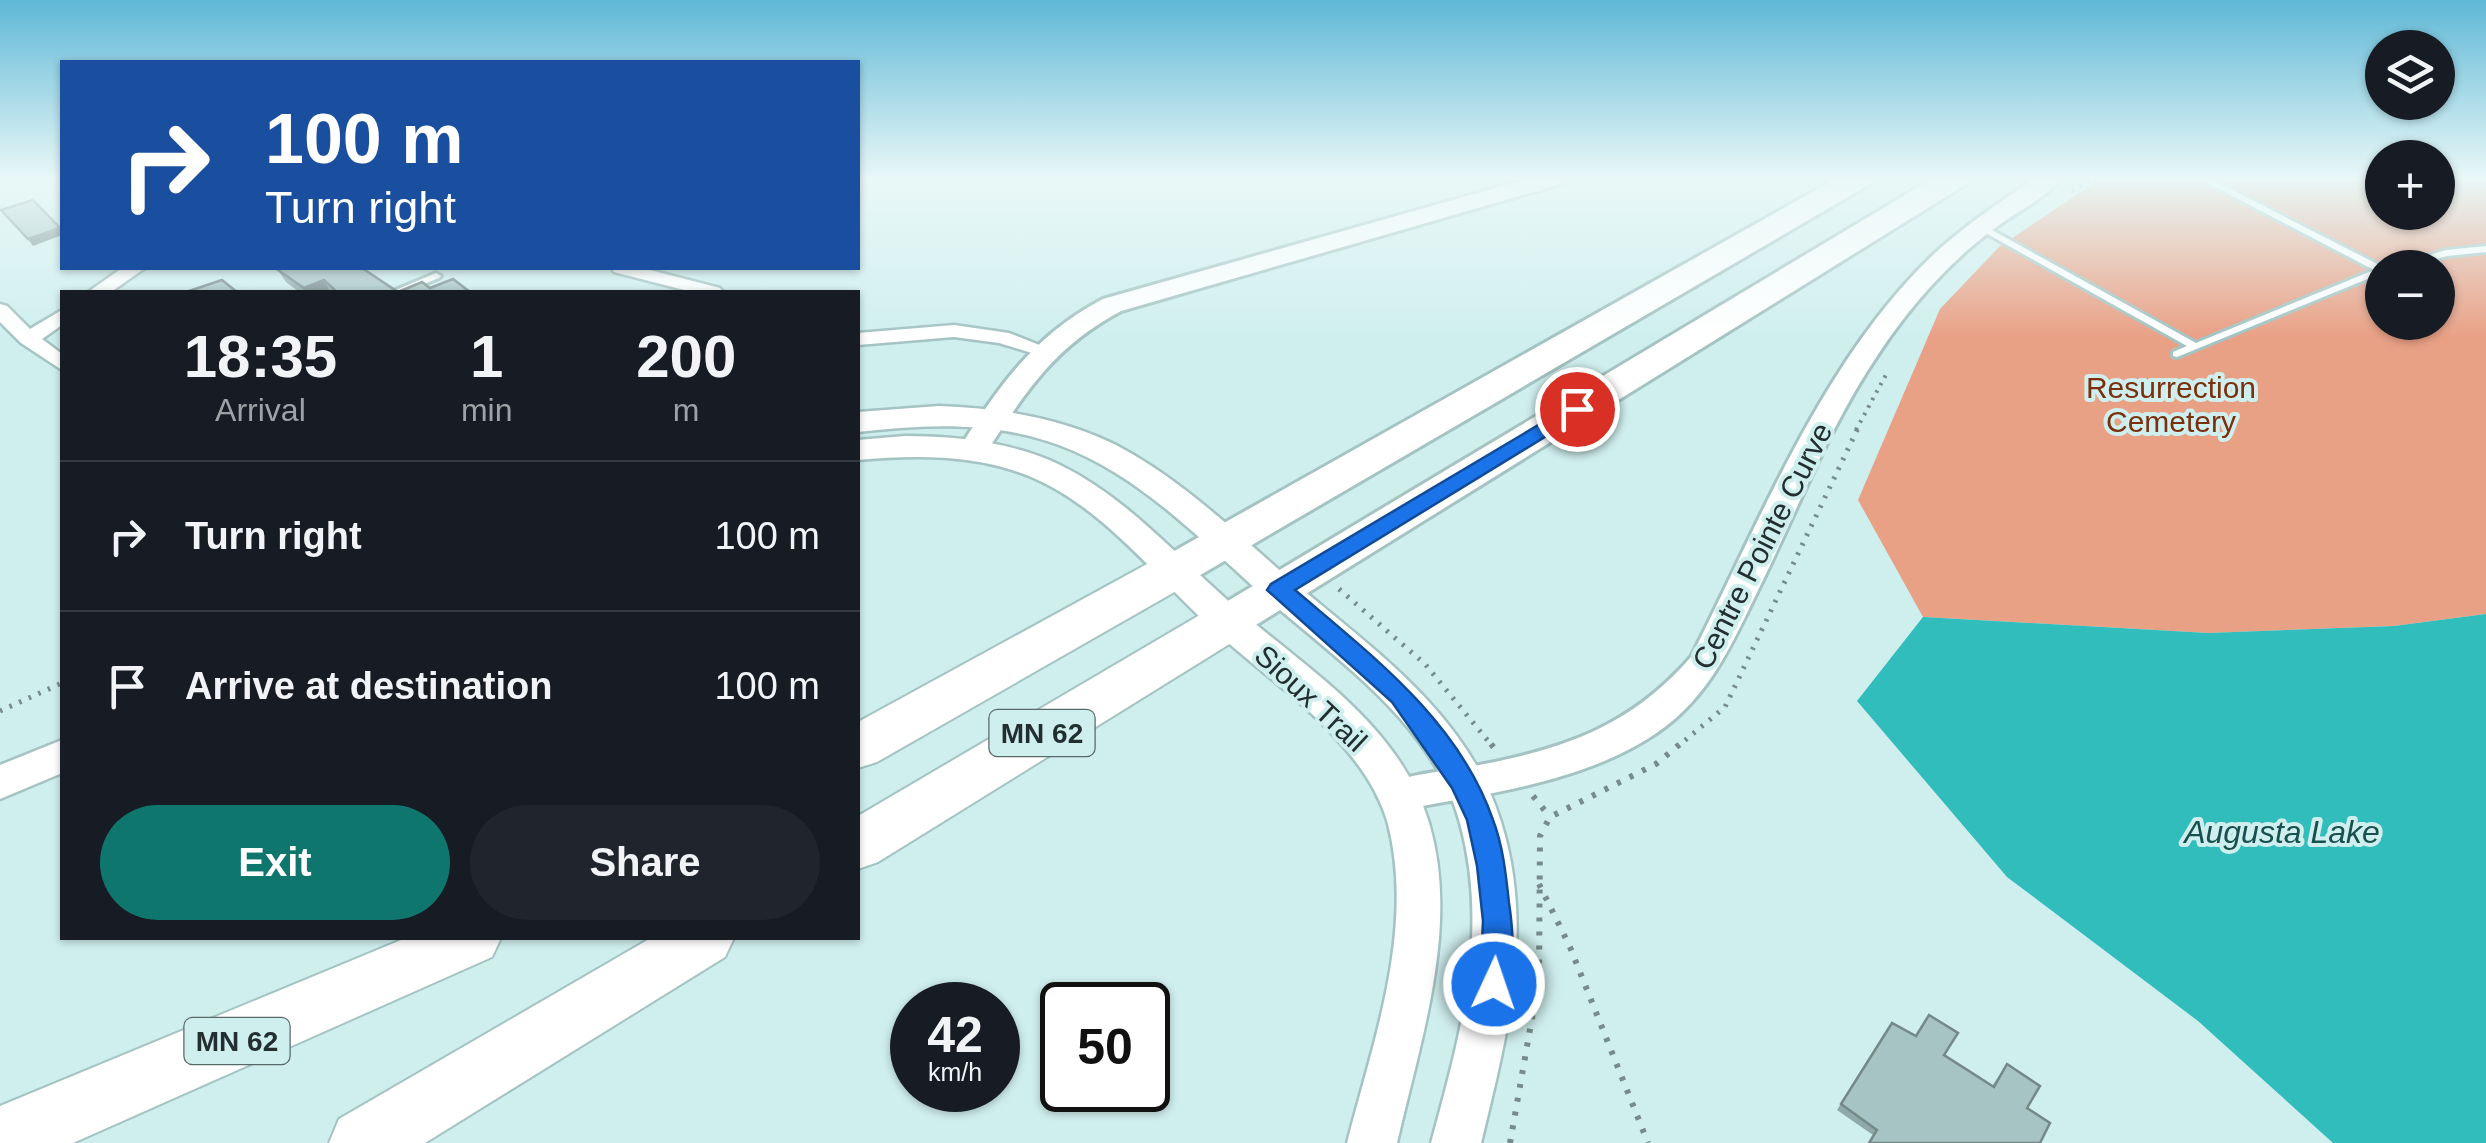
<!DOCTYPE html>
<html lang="en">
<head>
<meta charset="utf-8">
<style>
	body { margin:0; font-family:Helvetica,sans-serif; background:#20242c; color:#f1f3f6; height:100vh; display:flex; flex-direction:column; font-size:38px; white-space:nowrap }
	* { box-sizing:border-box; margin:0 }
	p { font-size:32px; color:#9ea1a6 }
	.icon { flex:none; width:55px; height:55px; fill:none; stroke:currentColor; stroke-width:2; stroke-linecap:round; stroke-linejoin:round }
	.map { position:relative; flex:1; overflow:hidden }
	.side { position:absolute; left:60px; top:290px; width:800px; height:650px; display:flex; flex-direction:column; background:#171b24; border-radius:0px; box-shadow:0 2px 8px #0004 }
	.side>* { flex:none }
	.guide { position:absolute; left:60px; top:60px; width:800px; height:210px; border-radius:0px; box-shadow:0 2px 8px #0004; background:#1a4fa0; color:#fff; overflow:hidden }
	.fabs { position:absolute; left:2365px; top:30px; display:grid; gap:20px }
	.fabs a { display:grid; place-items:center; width:90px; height:90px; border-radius:50%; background:#171b24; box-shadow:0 2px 8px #0004; font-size:50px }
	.speed { position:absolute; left:890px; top:982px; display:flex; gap:20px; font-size:50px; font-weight:700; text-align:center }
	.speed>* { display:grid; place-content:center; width:130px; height:130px; border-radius:50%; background:#171b24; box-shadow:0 2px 8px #0004; line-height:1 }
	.speed small { font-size:25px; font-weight:400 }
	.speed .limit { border:5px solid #111; border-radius:15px; background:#fff; color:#111 }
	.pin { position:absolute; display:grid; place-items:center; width:85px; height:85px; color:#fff; margin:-42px; border:5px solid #fff; border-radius:50%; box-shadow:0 2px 10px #0007 }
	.me { position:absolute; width:110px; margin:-55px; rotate:3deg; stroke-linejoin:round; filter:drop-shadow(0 0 8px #0008) }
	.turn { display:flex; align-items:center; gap:35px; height:210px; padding:0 40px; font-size:45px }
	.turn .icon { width:130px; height:130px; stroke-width:2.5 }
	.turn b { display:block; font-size:70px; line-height:85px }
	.eta { display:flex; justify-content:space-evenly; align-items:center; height:170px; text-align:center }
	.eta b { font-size:60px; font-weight:600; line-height:70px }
	.button { display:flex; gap:20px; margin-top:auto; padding:20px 40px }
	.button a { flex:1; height:115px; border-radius:60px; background:#0f766e; color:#fff; font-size:40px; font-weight:600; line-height:115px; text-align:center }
	.button a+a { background:#20242c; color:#f1f3f6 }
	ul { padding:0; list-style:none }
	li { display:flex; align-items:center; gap:30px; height:150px; padding:0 40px; border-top:2px solid #363941 }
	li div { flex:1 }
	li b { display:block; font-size:38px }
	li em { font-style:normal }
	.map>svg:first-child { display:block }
	.green { fill:#e9a186; fill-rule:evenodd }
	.water { fill:#31bdbc }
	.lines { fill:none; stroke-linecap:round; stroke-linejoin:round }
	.service-casing { stroke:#a4c3c2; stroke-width:6 }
	.minor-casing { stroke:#a4c3c2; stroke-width:5 }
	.tertiary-casing { stroke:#a4c3c2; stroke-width:6 }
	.secondary-casing { stroke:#a4c3c2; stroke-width:5 }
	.trunk-casing { stroke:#a4c3c2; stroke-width:6 }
	.motorway-casing { stroke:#a4c3c2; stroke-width:4 }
	.path-far2 { stroke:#768b8b; stroke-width:4; stroke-dasharray:2.5 6; stroke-linecap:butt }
	.path-far1 { stroke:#768b8b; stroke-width:5; stroke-dasharray:2.5 8; stroke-linecap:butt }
	.path { stroke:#768b8b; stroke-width:6; stroke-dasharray:4 10; stroke-linecap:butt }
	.service { fill:#fff; fill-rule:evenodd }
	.minor { fill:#fff; fill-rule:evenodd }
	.tertiary { fill:#fff; fill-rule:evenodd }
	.secondary { fill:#fff; fill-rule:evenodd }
	.trunk { fill:#fff; fill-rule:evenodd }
	.motorway { fill:#fff; fill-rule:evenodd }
	.wall { fill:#8ea9a8 }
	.shaded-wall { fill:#748988 }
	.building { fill:#a5c4c3; stroke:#748988; stroke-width:2.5 }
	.route { fill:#1a73e8; stroke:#114b97; stroke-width:2.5 }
	.labels { text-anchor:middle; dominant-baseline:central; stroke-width:8; stroke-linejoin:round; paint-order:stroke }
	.shield { fill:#cfefee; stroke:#576968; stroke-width:2.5 }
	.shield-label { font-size:28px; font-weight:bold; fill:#232f2f }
	.park-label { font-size:30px; fill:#7b2f0c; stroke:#cfefee }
	.street-label { font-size:30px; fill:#232f2f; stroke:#cfefee }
	.water-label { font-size:32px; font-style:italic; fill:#17504f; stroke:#cfefee }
</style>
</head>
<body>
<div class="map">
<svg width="2486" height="1143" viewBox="0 0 2486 1143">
	<rect width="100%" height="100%" fill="#cfefee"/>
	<path class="green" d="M2103,177H2382V212H2438V177H2486V614L2394,626L2208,633L1923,617L1858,500L1940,309L1999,247ZM2382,268H2438V322H2382Z"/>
	<path class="water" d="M2486,614V1143H2333L2198,1021L2007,877L1857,701L1923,617L2208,633L2394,626Z"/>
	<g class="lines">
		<defs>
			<g id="service">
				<path d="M2196,177H2207L2385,268H2382V273L2177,357L2173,356V352L2187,346L1975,227L1980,224L1983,225L2196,343L2374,270Z"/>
				<path d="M2486,246V252L2447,256L2405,268H2388L2446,250Z"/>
				<path d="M436,273L441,276L439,278L404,292H391Z"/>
			</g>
			<g id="minor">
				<path d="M122,268H145L111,292H88Z"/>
				<path d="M612,268H642L720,288L723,292H692L614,272Z"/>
				<path d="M0,304L7,306L30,329L62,310V325L42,339L62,354V370L21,343L0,322Z"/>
				<path d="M954,325L1009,333L1052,350L1042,356L999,343L954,337L858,345V333Z"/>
			</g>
			<g id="tertiary">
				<path d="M1534,177H1571L1568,182L1121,311C1052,348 1025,393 983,457H963L958,450C1000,385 1033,336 1103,299Z"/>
				<path d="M2036,177H2063C2045,199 2014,213 1991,231C1948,263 1908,309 1879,353C1831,423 1799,506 1762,582C1734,639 1711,697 1655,734C1580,784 1482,794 1396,811L1383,806L1377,795L1383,784C1412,774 1444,771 1474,766C1564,749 1630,727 1691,657C1760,522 1822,361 1933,255C1965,225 2001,202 2036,177Z"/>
			</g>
			<g id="secondary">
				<path d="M939,406C1000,408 1061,418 1116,445C1179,478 1231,528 1284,574C1368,646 1467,711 1501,822C1535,930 1507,1036 1481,1143H1431C1460,1037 1490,933 1460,823C1433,724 1338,661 1265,597C1202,541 1140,475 1059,445C994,421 926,424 858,432V412Z"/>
				<path d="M905,436C957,436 1012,442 1060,465C1125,497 1171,550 1224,597C1299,665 1398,720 1429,823C1460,927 1420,1041 1397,1143H1347C1373,1042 1415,930 1388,824C1380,795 1363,769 1343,746C1305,702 1256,669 1214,630C1155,577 1104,507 1029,476C974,454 915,455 858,460V440Z"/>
				<path d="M62,740V773L0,799V765Z"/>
			</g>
			<g id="trunk">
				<path d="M1839,177H1876L1872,183L1190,581L1175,585L1160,581L1154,570L1160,559Z"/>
				<path d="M1935,177H1972L1968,183L1243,633L1227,638L1211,633L1205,622L1211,611Z"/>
			</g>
			<g id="motorway">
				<path d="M1175,553L1192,558L1199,570L1192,582L877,762L858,768V722L1158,558Z"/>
				<path d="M1227,604L1244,609L1252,622L1244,635L878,862L858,869V816L1210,609Z"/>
				<path d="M406,938H501L492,957L73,1143H0V1106Z"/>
				<path d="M651,938H734L725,957L425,1143H329L339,1119Z"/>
			</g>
		</defs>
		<use href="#service" class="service-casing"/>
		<use href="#minor" class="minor-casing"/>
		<use href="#tertiary" class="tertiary-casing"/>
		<use href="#secondary" class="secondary-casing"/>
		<use href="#trunk" class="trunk-casing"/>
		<use href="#motorway" class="motorway-casing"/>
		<g class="path-far2">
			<path d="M2072,191L2097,177"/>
			<path d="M1856,430L1888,371"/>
		</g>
		<g class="path-far1">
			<path d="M1339,589L1425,664L1493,747"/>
			<path d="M0,711L62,683"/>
			<path d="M1677,747L1725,707L1858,428"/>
		</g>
		<g class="path">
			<path d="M1491,744L1495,749"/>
			<path d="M1533,796L1550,817"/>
			<path d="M1539,884L1570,947L1648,1143"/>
			<path d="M1510,1143L1539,978L1540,836L1550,817L1656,764L1680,744"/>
		</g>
		<use href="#service" class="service"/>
		<use href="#minor" class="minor"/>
		<use href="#tertiary" class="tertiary"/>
		<use href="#secondary" class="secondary"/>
		<use href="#trunk" class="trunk"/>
		<use href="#motorway" class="motorway"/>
	</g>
	<g class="wall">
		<path d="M278,270L398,292L430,288L470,292H299L286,282Z"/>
		<path d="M1892,1023L1992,1086L2007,1064L2027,1108L2040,1143H1868L1873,1135L1837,1110Z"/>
	</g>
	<g class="shaded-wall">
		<path d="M60,228L62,235L33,246L28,239Z"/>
		<path d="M324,280L330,292H306L304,288Z"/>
	</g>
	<g class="building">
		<path d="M33,200L60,228L28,239L1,210Z"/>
		<path d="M284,268H362L398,292L422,282L430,288L453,279L470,292H337L324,280L304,288L278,270Z"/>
		<path d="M222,280L237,292H186Z"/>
		<path d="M1929,1015L1958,1033L1944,1055L1994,1087L2007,1064L2040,1086L2027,1108L2050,1123L2040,1143H1869L1877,1130L1841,1104L1892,1023L1916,1036Z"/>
	</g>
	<linearGradient id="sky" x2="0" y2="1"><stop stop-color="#5fb8d6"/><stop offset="0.53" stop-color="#e9f8f7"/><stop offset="1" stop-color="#e9f8f7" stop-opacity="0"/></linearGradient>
	<rect width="2486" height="337" fill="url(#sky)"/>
	<path class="route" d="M1577,402L1584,404V413L1295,590C1371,655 1459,721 1493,820C1503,846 1506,875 1509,903C1513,929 1516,969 1505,994L1494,998L1484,994L1480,984L1483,921L1477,866L1467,820L1452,788L1392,702L1267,590L1271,584Z"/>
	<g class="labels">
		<g class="shield">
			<rect x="989.5" y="710" width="105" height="46" rx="8"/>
			<rect x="184.5" y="1018" width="105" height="46" rx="8"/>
		</g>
		<g class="shield-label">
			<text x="1042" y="733">MN 62</text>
			<text x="237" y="1041">MN 62</text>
		</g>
		<g class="park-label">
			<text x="2171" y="387">Resurrection<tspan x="2171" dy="34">Cemetery</tspan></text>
		</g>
		<g class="street-label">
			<text transform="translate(1762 546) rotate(-63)">Centre Pointe Curve</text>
			<text transform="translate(1311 698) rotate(43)">Sioux Trail</text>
		</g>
		<g class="water-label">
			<text x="2282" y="832">Augusta Lake</text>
		</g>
	</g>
</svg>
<div class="fabs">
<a><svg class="icon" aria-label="layers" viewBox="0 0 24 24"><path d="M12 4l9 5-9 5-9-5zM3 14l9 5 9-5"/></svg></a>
<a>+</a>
<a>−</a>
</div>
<div class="speed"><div>42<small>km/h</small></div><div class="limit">50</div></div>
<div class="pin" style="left:1577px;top:409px;background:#d93025"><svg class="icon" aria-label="arrive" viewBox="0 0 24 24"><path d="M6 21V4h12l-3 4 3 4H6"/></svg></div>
<svg class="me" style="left:1494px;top:984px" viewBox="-20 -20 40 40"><circle r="17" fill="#1a73e8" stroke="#fff" stroke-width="3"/><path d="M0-11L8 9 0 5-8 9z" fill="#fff"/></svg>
<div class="guide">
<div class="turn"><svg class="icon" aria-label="right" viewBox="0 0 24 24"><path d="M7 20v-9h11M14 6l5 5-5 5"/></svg><div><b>100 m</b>Turn right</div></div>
</div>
<section class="side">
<div class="eta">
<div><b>18:35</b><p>Arrival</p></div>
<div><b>1</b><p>min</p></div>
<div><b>200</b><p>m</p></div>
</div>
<ul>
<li><svg class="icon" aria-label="right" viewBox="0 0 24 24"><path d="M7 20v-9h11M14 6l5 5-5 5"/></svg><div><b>Turn right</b></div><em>100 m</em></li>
<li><svg class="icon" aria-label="arrive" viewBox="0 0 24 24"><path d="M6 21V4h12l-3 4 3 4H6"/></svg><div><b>Arrive at destination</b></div><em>100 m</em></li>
</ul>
<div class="button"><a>Exit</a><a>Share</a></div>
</section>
</div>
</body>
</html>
